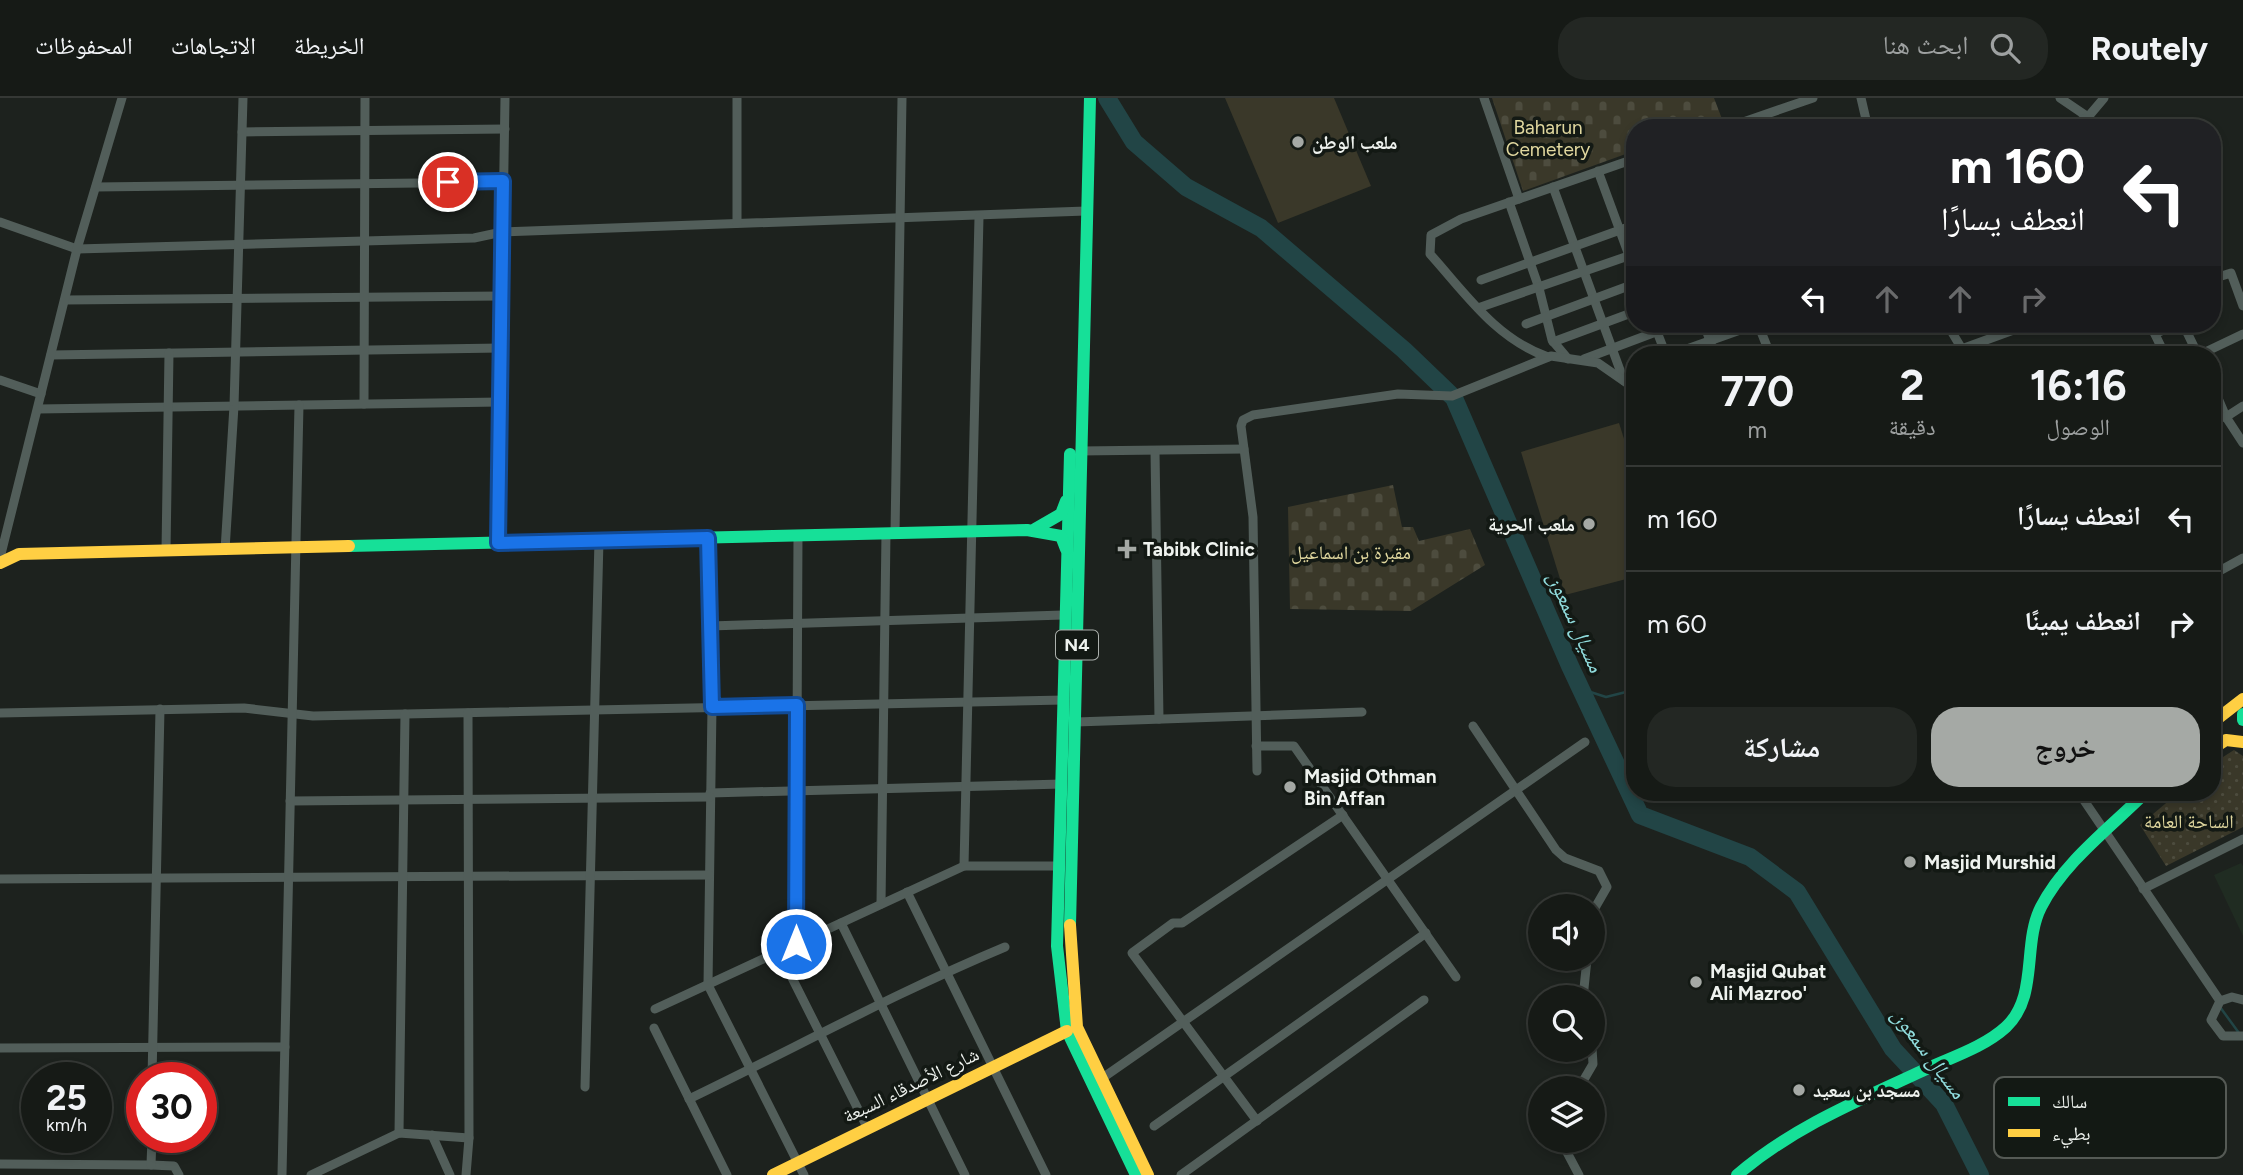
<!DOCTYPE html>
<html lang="ar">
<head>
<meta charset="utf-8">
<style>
	body { margin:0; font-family:Figtree,"Noto Naskh Arabic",sans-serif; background:#232723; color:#f1f3f6; direction:rtl; height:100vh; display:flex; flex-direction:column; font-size:26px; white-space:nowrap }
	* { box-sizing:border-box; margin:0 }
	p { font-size:23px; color:#9ea1a1 }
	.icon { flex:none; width:38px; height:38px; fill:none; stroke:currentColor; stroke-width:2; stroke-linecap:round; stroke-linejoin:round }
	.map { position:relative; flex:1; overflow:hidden; direction:ltr }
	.details { position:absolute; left:1626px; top:248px; width:595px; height:455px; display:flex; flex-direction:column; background:#161a16; border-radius:28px; box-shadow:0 4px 10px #0003,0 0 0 2px #353835; direction:rtl }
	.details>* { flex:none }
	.hud { position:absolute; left:1626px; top:21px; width:595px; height:214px; border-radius:28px; box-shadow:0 4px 10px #0003,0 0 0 2px #353835; direction:rtl; background:#202124; color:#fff; overflow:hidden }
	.buttons { position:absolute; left:1528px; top:796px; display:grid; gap:14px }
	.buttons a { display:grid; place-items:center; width:77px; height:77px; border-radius:50%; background:#161a16; box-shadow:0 4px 10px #0003,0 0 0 2px #353835; font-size:35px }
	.speed { position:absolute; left:21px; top:964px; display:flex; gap:14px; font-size:35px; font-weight:700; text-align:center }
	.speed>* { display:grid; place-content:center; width:91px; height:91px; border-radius:50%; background:#161a16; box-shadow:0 4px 10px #0003,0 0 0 2px #353835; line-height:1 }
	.speed small { font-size:18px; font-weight:400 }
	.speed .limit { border:10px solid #d22; background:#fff; color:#111 }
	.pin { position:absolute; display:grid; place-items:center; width:60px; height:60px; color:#fff; margin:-30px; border:4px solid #fff; border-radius:50%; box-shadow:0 2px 7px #0007 }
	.me { position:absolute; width:77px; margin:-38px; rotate:0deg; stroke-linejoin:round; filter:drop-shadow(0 0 5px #0008) }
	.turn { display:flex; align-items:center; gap:24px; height:147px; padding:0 21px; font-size:32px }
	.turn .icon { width:91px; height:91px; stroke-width:2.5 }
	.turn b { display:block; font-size:49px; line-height:60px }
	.lanes { display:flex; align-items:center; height:66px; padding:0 21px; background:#0003; justify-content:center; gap:35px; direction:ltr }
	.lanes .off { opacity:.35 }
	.eta { display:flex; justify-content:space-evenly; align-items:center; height:119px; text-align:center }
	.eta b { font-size:42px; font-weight:700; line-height:49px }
	.primary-button { display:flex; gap:14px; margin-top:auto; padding:14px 21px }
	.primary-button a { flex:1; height:80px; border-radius:28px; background:#a5a9a5; color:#111; font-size:28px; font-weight:700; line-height:80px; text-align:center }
	.primary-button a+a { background:#232723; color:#f1f3f6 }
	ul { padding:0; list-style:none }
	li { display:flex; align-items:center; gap:21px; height:105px; padding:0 21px; border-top:2px solid #353835 }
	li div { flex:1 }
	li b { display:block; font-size:26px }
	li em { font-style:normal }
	header { display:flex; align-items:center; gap:42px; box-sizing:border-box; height:98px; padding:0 35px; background:#161a16; border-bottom:2px solid #353835 }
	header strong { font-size:33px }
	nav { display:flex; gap:38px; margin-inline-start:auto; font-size:24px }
	.search { width:490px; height:63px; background:#232723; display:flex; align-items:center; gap:18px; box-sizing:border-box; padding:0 24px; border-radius:28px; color:#9ea1a1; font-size:26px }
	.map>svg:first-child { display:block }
	.built { fill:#202c22 }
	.green { fill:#3a3829 }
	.cemetery { fill:url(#cemetery-stones) }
	.park { fill:url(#park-dots) }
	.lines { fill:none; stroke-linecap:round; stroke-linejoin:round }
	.stream { stroke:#224546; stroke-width:2.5 }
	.river { stroke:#224546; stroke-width:18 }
	.street { stroke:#525e5a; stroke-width:9 }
	.fast { stroke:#16e098; stroke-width:12 }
	.slow { stroke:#ffcf43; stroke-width:12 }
	.route-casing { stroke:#114b97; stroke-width:18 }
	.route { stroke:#1a73e8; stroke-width:12 }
	.poi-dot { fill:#a5a9a5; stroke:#131914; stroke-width:2.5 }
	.labels { text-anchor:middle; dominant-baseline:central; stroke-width:7; stroke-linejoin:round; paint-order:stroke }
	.shield { fill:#131914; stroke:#acb1ad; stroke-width:2 }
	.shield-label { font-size:18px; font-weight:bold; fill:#eef2ee }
	.park-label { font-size:19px; fill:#e1d89f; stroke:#131914 }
	.poi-label { font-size:19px; font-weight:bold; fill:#eef2ee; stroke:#131914; text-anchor:start }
	.street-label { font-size:19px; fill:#eef2ee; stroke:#131914 }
	.water-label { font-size:21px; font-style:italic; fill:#90dcdd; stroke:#131914 }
	.key { fill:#131914; stroke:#555a55; stroke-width:2 }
	.key-label { font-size:19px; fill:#eef2ee }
</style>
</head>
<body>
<header>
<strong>Routely</strong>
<div class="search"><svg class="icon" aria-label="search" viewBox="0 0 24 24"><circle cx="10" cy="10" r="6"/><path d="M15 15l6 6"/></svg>ابحث هنا</div>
<nav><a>الخريطة</a><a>الاتجاهات</a><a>المحفوظات</a></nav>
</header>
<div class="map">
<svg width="2243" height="1077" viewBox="0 0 2243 1077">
	<defs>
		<pattern id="cemetery-stones" width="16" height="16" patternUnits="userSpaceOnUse" patternTransform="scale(1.75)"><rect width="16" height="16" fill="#3a3829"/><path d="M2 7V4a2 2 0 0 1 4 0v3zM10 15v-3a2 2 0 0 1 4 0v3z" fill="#4d4c3e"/></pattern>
		<pattern id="park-dots" width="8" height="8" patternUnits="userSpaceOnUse" patternTransform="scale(1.75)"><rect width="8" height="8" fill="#3a3829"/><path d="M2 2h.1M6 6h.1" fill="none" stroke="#4d4c3e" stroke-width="1.8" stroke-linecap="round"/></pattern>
	</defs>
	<rect width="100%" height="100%" fill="#1d221e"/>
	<path class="built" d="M2241,765L2243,768V838L2214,777Z"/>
	<g class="green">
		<path d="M1225,0H1334L1371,88L1278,125Z"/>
		<path d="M1619,325L1634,372V479L1565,497L1521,354Z"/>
	</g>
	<g class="cemetery">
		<path d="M1492,0H1714L1722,21L1699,30H1634V53L1523,93Z"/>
		<path d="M1393,387L1402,429H1413L1419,443L1470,431L1485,467L1411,513L1290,511L1288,409Z"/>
	</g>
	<path class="park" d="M2234,652L2243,658V729L2166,768L2140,727L2178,695H2212V666Z"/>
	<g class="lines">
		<g class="stream">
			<path d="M1626,289L1634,297"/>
			<path d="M1581,591L1606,599L1634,592"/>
			<path d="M2220,909L2239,935"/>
		</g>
		<path class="river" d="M1107,0L1134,44L1186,89L1261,130L1404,252L1454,300L1570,568L1640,717L1750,759L1797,794L1893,951L1944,1006L1980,1077"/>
		<g class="street">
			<path d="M1484,0L1519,101"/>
			<path d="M1861,0L1868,30"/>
			<path d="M2060,0L2088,19L2094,30"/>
			<path d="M1726,30L1813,0"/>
			<path d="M2067,30L2088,19L2104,0"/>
			<path d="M242,34L505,31"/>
			<path d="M1598,73L1634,171"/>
			<path d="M96,89L503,84"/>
			<path d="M1553,89L1624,283L1634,279"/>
			<path d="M1509,104L1539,190L1552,242L1568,261"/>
			<path d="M0,124L77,151L474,140L502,134L1086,113"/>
			<path d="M737,125V0"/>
			<path d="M2212,181L2231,175L2243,208"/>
			<path d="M1481,182L1634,127"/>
			<path d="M65,202L501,198"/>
			<path d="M1478,210L1634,156"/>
			<path d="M1526,226L1634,186"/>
			<path d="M1654,226L1666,257"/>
			<path d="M1704,226L1715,257"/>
			<path d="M1947,226L1962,251"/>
			<path d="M2150,226L2165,257"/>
			<path d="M2183,226L2198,257"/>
			<path d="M2155,236L2176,226"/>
			<path d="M1553,244L1634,214"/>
			<path d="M51,257L501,250"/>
			<path d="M1670,257L1757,226"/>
			<path d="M1752,257L1768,251L1758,226"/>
			<path d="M1945,257L2030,226"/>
			<path d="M2199,257L2243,236"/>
			<path d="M1548,259C1496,241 1466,196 1430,156L1431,137L1461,121L1634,61"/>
			<path d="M1584,261L1677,226"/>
			<path d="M0,282L41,296"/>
			<path d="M2212,286L2226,319L2243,345"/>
			<path d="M364,306L365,0"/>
			<path d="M38,311L500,304"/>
			<path d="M2212,320L2226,319L2243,308"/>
			<path d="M1080,353L1244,351"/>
			<path d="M1155,353L1159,621"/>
			<path d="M895,435L902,0"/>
			<path d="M708,440L712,609L708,887L804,1077"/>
			<path d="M498,445L505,0"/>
			<path d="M225,452L234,308L243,0"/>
			<path d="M166,453L169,255"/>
			<path d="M0,460L77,151L122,0"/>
			<path d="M2212,477L2243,460"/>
			<path d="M710,528L1063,517"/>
			<path d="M0,615L244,610L313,618L1064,602"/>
			<path d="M1076,624L1362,614"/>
			<path d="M1473,628L1556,752L1565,760L1599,773L1607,789L1592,815"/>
			<path d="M1256,648H1294L1456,879"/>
			<path d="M1257,673L1253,419L1241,328L1243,322L1253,317L1398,296L1452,298L1551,258L1598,265L1634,290"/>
			<path d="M710,695L1062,686"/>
			<path d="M2079,695L2220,903"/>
			<path d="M290,703L710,699"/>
			<path d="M964,768L979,119"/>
			<path d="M0,781L709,777"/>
			<path d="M2143,791L2243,741"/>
			<path d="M907,794L1046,1077"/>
			<path d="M881,806L886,435"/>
			<path d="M841,825L965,1077"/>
			<path d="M796,846L798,437"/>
			<path d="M779,854L867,1029"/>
			<path d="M1583,900L1587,861"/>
			<path d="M2243,902L2232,899L2220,903L2211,922L2223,938H2243"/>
			<path d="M655,911L964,768H1059"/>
			<path d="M654,930L727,1077"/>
			<path d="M0,950L285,949"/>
			<path d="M152,980L160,611"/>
			<path d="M1101,981L1585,644"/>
			<path d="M585,989L599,442"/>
			<path d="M1579,990L1593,966L1592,950"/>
			<path d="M689,1001C795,950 897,894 1005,849"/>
			<path d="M1257,1023L1132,855L1173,825H1182L1343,717"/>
			<path d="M1154,1028L1426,835"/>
			<path d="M399,1035L405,616"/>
			<path d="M432,1037L450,1077"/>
			<path d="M1561,1043L1579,1077"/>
			<path d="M0,1066L151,1067L174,1068L179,1077"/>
			<path d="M151,1067L152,1040"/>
			<path d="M282,1077L299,307"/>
			<path d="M311,1077L399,1035L469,1040"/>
			<path d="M466,1077L469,1040L468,615"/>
			<path d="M1181,1077L1424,902"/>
		</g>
		<g class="fast">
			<path d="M1070,356L1057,848L1067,933L1136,1077"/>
			<path d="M1035,431L1061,416L1066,403"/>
			<path d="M349,448L1027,432L1061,438L1066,451"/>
			<path d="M2243,616V622"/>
			<path d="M1070,827L1090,0"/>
			<path d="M1737,1077C1792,1030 1857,1003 1922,973C1949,960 1983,950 2006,929C2039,898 2022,846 2041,809C2064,764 2110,730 2145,695"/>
		</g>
		<g class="slow">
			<path d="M0,465L19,456L349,448"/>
			<path d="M2212,625L2243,601"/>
			<path d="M2212,651L2226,642L2243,644"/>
			<path d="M1070,827L1077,929L1148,1077"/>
			<path d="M773,1077L1067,933"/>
		</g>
	</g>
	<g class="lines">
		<defs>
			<path id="route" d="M448,84L503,83L498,445L708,440L712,609L797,607L796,846"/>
		</defs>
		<use href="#route" class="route-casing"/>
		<use href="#route" class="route"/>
	</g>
	<g class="poi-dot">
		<circle cx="1298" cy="44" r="7"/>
		<circle cx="1589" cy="426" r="7"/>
		<path d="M1123.5 440.5h7v7h7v7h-7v7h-7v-7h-7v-7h7z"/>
		<circle cx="1290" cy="689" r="7"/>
		<circle cx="1910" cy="764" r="7"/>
		<circle cx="1696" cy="884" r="7"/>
		<circle cx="1799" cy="992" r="7"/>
	</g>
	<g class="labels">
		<rect class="shield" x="1056" y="532.5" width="42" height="29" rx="5"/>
		<g class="shield-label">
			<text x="1077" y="547">N4</text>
		</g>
		<g class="park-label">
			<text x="1548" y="29">Baharun<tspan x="1548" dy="22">Cemetery</tspan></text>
			<text x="1351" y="454">مقبرة بن اسماعيل</text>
			<text x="2189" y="723">الساحة العامة</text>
		</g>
		<g class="poi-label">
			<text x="1312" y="44">ملعب الوطن</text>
			<text x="1575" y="426" text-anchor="end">ملعب الحرية</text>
			<text x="1143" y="451">Tabibk Clinic</text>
			<text x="1304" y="678">Masjid Othman<tspan x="1304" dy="22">Bin Affan</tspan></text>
			<text x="1924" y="764">Masjid Murshid</text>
			<text x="1710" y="873">Masjid Qubat<tspan x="1710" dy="22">Ali Mazroo'</tspan></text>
			<text x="1813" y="992">مسجد بن سعيد</text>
		</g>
		<g class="street-label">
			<text transform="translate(911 987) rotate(-26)">شارع الأصدقاء السبعة</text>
		</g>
		<g class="water-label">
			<text transform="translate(1576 524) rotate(66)">مسيال سمعون</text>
			<text transform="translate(1929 955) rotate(53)">مسيال سمعون</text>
		</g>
	</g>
	<rect x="1994" y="979" width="232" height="81" rx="10" class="key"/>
	<rect x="2008" y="999" width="32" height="9" fill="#16e098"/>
	<rect x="2008" y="1031" width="32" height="8" fill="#ffcf43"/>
	<g class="key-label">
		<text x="2052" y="1010">سالك</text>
		<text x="2052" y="1042">بطيء</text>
	</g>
</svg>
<div class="buttons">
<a><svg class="icon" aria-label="sound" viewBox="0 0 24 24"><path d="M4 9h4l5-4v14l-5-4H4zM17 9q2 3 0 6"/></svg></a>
<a><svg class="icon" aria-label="search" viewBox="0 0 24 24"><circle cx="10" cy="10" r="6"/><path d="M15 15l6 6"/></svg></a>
<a><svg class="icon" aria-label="layers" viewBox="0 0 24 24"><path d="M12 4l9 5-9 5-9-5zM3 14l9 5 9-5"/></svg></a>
</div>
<div class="speed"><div>25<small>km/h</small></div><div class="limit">30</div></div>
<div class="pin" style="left:448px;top:84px;background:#d93025"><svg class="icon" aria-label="arrive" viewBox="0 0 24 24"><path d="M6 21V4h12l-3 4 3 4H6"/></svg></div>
<svg class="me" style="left:796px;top:846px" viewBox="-20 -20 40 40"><circle r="17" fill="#1a73e8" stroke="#fff" stroke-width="3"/><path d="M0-11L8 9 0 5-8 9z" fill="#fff"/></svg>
<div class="hud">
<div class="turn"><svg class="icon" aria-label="left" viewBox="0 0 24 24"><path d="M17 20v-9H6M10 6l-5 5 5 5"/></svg><div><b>160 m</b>انعطف يسارًا</div></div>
<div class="lanes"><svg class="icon" aria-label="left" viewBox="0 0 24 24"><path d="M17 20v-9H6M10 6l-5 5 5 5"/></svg><svg class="icon off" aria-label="ahead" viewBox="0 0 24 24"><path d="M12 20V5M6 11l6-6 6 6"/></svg><svg class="icon off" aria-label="ahead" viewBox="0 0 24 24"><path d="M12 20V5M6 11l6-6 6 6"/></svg><svg class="icon off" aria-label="right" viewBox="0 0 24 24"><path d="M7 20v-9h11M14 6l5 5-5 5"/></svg></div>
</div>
<section class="details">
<div class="eta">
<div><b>16:16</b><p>الوصول</p></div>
<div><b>2</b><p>دقيقة</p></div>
<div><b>770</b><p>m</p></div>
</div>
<ul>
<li><svg class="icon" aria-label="left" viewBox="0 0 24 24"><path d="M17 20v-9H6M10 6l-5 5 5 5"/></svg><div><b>انعطف يسارًا</b></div><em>160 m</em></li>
<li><svg class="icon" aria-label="right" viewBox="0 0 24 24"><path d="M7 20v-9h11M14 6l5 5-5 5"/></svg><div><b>انعطف يمينًا</b></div><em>60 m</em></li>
</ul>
<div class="primary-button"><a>خروج</a><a>مشاركة</a></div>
</section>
</div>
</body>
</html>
